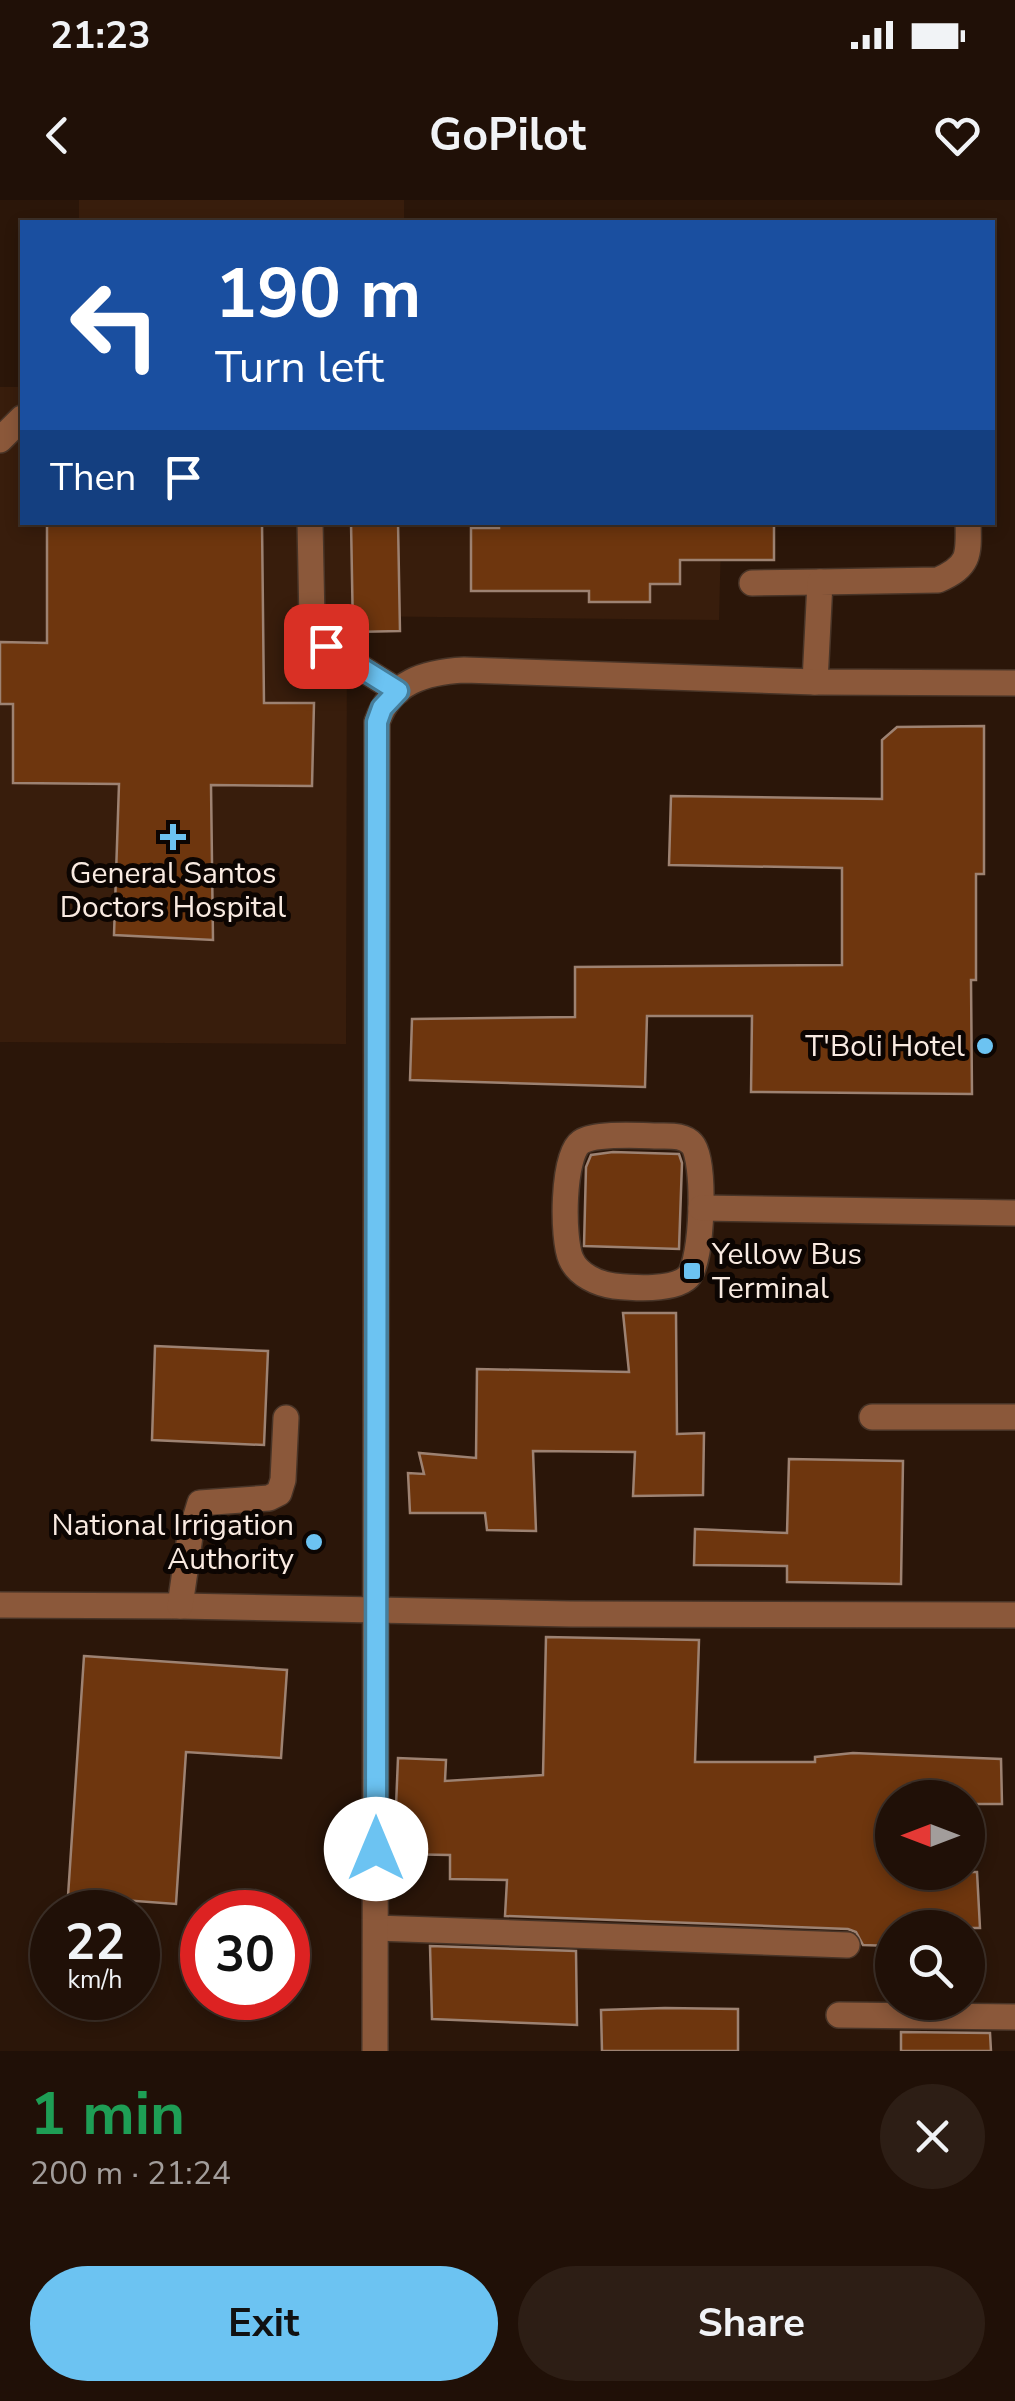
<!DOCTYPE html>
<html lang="en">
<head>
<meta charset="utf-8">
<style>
	body { margin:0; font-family:"Nunito Sans",sans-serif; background:#2d1e15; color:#f1f3f6; height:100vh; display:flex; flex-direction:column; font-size:38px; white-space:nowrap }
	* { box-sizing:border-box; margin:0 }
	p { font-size:32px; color:#a29d9b }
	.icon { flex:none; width:55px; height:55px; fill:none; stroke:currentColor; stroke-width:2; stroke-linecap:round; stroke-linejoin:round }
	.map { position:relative; height:1851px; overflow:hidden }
	.panel { display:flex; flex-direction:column; background:#201007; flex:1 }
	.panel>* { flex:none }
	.guide { position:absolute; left:20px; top:20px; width:975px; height:305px; border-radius:0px; box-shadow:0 5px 15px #0003,0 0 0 2px #3d3028; background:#1a4fa0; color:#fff; overflow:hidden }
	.needle { width:65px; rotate:270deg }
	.fabs { position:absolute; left:875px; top:1580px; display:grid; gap:20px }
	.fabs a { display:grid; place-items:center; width:110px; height:110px; border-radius:50%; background:#201007; box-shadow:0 5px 15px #0003,0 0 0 2px #3d3028; font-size:50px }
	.speed { position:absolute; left:30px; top:1690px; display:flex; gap:20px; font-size:50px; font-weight:700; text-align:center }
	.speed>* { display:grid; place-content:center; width:130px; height:130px; border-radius:50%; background:#201007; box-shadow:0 5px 15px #0003,0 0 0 2px #3d3028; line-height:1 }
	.speed small { font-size:25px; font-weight:400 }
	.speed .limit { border:15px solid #d22; background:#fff; color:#111 }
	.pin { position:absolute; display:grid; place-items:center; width:85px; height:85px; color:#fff; margin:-42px; border-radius:20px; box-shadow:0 5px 15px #0006 }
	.me { position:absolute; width:110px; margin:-55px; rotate:0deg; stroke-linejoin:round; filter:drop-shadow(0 0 8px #0008) }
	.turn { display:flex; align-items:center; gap:35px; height:210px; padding:0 30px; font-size:45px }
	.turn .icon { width:130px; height:130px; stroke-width:2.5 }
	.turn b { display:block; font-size:70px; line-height:85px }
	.then { display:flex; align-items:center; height:95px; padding:0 30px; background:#0003; gap:20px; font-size:38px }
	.round { display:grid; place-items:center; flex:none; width:105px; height:105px; border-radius:52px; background:#2d1e15 }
	.head { display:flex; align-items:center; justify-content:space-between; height:170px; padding:0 30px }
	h1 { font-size:60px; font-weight:700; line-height:75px; color:#1e9e55 }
	.action { display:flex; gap:20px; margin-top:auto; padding:20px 30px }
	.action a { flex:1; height:115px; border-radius:60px; background:#6cc3f2; color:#111; font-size:40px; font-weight:700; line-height:115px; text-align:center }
	.action a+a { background:#2d1e15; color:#f1f3f6 }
	.status { display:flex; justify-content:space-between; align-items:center; height:70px; padding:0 50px; background:#201007; direction:ltr }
	.status svg { height:28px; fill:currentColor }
	header { display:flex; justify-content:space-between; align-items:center; height:130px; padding:0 30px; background:#201007; font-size:45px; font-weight:700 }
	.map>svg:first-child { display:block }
	.built { fill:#381d0c }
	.building { fill:#6e360e; stroke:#9d8272; stroke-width:2.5 }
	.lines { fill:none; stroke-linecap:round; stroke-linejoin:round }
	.minor-casing { stroke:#483427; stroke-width:28 }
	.minor { stroke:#8b583a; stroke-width:25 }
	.route-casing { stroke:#467f9d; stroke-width:25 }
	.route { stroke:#6cc3f2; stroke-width:18 }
	.poi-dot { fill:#6cc3f2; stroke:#0c0502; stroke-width:4 }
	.labels { text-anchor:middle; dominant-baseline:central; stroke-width:10; stroke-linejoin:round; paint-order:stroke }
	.poi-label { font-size:30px; fill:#f9eae1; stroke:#0c0502; text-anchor:end }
</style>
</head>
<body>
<div class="status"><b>21:23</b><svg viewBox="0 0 49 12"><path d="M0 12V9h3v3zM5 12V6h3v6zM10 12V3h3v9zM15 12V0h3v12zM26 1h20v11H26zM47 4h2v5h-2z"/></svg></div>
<header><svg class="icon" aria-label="back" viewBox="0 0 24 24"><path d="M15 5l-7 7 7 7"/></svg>GoPilot<svg class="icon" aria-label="heart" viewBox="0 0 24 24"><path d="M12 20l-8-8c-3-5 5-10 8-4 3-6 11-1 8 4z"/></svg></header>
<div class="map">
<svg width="1015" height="1851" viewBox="0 0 1015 1851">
	<rect width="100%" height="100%" fill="#2b1609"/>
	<g class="built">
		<rect x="79" y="0" width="325" height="22"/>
		<path d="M0,187H22V322L774,323V342L721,341L719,420L347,416L346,844L0,842Z"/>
	</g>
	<g class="building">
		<path d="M47,322H262L264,503H314L312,586L211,585L213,740L114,735L119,584L13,583V504H0V442L47,443Z"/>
		<path d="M351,322H398L400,431L353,432Z"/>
		<path d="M499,322H774V360H680V384H650V402H589V391H471V328H499Z"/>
		<path d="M984,526V674H976V780H971L972,894L751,892L752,816H647L645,887L410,880L412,819L575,817V767L842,765V668L669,665L671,596L882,599V540L897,527Z"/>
		<path d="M613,952L679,954L682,963L679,1049L584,1046L586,967L591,955Z"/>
		<path d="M623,1113H676L677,1234L704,1233L703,1295L633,1296L635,1252L533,1251L536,1331L487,1330L485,1313H410L408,1273L424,1274L419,1253L476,1258L477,1169L629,1172Z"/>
		<path d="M155,1146L268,1151L264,1245L152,1240Z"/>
		<path d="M789,1259L903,1261L901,1384L787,1382V1366L694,1365L695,1329L787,1333Z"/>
		<path d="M546,1437L699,1440L695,1562H815V1557L853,1553L1001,1559L1002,1604H968V1598H892V1672H977L980,1728H892V1746L863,1745L856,1732L848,1729L505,1716L507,1680L450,1679V1655L394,1654L398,1558L446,1560L445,1581L543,1575Z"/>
		<path d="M84,1456L287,1470L281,1558L186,1552L176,1704L68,1696Z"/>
		<path d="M430,1746L576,1751L577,1825L432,1819Z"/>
		<path d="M665,1808L738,1809V1851H602L601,1810Z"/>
		<path d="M901,1832L990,1833L991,1851H901Z"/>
	</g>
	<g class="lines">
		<defs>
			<g id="minor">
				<path d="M0,240L22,218"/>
				<path d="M310,322L312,422L326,446L398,491"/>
				<path d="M752,383L820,382"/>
				<path d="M815,482L820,382L938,380C970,366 969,355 968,322"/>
				<path d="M664,936C674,936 685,936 692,944C706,959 703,1062 688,1077C674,1091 633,1088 614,1086C598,1084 578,1075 571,1059C562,1039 562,955 581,942C597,932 644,936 664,936Z"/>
				<path d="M701,1008L1015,1013"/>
				<path d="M872,1217H1015"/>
				<path d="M0,1405L180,1406L571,1414L1015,1415"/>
				<path d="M180,1406L190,1336L200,1303L269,1298L279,1293L283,1280L286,1218"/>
				<path d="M376,1728L847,1745"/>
				<path d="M839,1815L1015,1817"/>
				<path d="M375,1851L377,522C391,482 425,472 464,470L815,482L1015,483"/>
			</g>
		</defs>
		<use href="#minor" class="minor-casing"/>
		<use href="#minor" class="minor"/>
	</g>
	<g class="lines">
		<defs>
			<path id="route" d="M326,446L398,491L382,508L377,522L376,1649"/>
		</defs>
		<use href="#route" class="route-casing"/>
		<use href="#route" class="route"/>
	</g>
	<g class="poi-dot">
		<path d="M168 622h10v10h10v10h-10v10h-10v-10h-10v-10h10z"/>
		<circle cx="985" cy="846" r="10"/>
		<rect x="682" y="1061" width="20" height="20" rx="5"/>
		<circle cx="314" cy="1342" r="10"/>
	</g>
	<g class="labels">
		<g class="poi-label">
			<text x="173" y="673" text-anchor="middle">General Santos<tspan x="173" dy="34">Doctors Hospital</tspan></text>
			<text x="965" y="846">T'Boli Hotel</text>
			<text x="712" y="1054" text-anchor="start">Yellow Bus<tspan x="712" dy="34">Terminal</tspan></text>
			<text x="294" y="1325">National Irrigation<tspan x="294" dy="34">Authority</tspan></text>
		</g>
	</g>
</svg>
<div class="fabs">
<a><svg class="needle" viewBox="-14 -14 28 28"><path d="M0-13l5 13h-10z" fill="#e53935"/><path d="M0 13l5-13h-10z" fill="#a29d9b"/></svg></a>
<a><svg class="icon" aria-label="search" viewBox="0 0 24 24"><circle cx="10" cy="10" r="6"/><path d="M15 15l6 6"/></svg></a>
</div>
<div class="speed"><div>22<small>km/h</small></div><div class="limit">30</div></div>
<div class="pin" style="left:326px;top:446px;background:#d93025"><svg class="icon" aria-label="arrive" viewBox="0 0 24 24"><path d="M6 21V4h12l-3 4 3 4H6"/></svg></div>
<svg class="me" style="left:376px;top:1649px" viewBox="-20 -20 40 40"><circle r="19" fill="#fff"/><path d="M0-13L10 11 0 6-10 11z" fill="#6cc3f2"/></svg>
<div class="guide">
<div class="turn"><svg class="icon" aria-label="left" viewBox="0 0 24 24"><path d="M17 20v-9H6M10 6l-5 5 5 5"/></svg><div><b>190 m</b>Turn left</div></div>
<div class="then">Then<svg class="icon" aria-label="arrive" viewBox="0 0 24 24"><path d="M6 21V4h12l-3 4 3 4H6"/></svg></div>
</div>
</div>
<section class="panel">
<div class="head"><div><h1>1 min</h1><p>200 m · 21:24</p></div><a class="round"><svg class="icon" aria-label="close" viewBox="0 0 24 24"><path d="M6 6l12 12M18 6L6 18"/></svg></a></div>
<div class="action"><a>Exit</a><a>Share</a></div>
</section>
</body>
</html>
